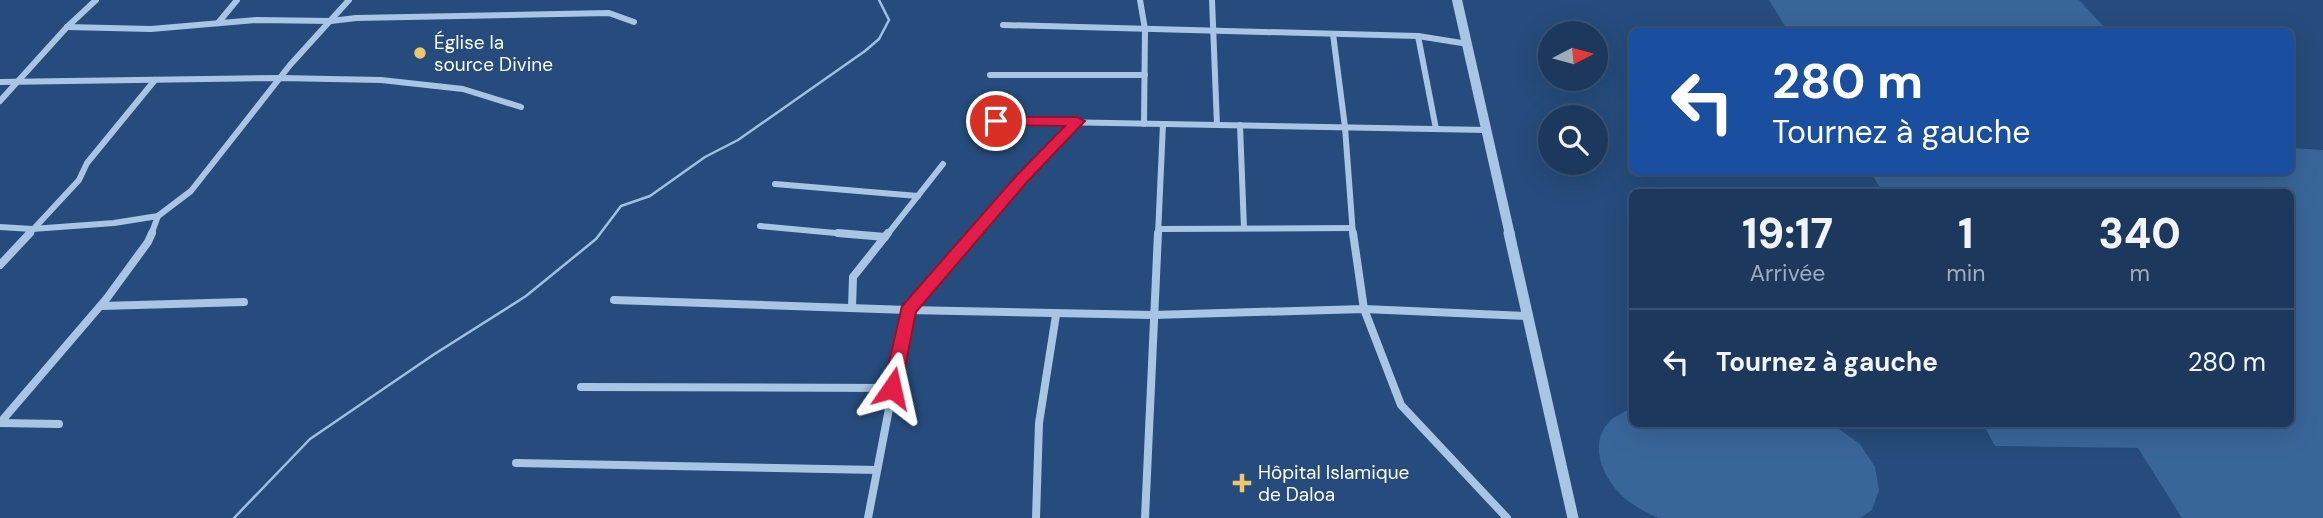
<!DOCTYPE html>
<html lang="fr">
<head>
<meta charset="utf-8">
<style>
	body { margin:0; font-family:"DM Sans",sans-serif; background:#294466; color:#f1f3f6; height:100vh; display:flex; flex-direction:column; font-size:26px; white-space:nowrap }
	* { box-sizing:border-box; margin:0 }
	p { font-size:23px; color:#a0acbc }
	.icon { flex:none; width:38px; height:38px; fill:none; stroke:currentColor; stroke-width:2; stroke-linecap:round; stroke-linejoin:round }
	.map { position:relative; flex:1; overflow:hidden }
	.sheet { position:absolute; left:1629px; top:189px; width:665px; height:238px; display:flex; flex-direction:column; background:#1c395d; border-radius:10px; box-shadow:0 7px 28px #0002,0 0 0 2px #3a5372 }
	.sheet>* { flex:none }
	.top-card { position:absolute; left:1629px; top:28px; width:665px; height:147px; border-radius:10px; box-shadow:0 7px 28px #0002,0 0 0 2px #3a5372; background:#1a4fa0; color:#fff; overflow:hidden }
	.needle { width:46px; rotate:84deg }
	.fabs { position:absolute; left:1538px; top:21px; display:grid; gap:14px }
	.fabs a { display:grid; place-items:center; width:70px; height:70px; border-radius:50%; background:#1c395d; box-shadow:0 7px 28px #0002,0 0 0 2px #3a5372; font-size:35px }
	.pin { position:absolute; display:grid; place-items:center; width:60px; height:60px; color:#fff; margin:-30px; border:4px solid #fff; border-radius:50%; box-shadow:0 2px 7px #0007 }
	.me { position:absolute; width:77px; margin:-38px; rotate:11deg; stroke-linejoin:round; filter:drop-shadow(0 0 5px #0008) }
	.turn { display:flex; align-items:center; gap:24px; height:147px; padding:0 28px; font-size:32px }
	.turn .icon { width:91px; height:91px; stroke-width:2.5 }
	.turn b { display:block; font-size:49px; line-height:60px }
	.eta { display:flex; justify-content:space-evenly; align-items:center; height:119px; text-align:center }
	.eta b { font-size:42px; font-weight:800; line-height:49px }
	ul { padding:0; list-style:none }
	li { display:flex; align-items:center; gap:21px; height:105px; padding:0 28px; border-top:2px solid #3a5372 }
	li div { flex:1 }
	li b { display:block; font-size:26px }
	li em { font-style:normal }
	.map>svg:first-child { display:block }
	.green { fill:#396699 }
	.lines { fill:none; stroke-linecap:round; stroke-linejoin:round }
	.stream { stroke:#9ec0e5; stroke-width:2.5 }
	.minor-far1 { stroke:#a9c5e4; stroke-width:6 }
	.minor { stroke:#a9c5e4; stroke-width:8 }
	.tertiary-far1 { stroke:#a9c5e4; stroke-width:10 }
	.tertiary { stroke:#a9c5e4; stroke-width:11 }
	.route { fill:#e11d48; stroke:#92132f; stroke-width:2 }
	.poi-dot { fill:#eec66e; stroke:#254c7c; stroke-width:2.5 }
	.labels { text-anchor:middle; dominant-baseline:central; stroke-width:6; stroke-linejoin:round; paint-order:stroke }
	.poi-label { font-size:19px; fill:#fff; stroke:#254c7c; text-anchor:start }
</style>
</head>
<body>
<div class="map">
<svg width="2323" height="518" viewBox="0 0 2323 518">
	<rect width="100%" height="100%" fill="#254c7c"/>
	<g class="green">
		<path d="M1769,0H2079L2108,31H1788Z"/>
		<path d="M2291,148L2323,150V518H2182L2138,448L1995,446L1983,424H2291V192H1883L1870,172H2291Z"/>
		<path d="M1629,409H1633V424H1832L1860,444L1875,467L1879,490L1872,510L1860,518H1658C1650,514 1641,510 1634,505C1608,489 1584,447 1610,421C1615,416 1623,413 1629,409Z"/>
	</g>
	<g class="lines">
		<path class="stream" d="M234,518L310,439L433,355L526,296L596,239L621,206L650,196L705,157L738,140L865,51L879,39L889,20L879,0"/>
		<g class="minor-far1">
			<path d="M1140,0L1145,29L1144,124"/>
			<path d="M1212,0L1217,125"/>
			<path d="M218,23L237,0"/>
			<path d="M1003,25L1418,36L1468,44"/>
			<path d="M67,27L151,29L257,20L331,21L356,18L609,13L634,22"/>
			<path d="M1333,34L1345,127L1353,235"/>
			<path d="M1418,36L1436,129"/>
			<path d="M990,75H1145"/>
			<path d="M0,82L280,78L381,80L463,89L521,107"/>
			<path d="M0,101L67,27L96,0"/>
			<path d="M997,121L1487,130"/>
			<path d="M1240,125L1244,228"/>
			<path d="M775,184L918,196"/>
			<path d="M760,226L857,235"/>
			<path d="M0,227L32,229L114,223L158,216L191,191L290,65L349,0"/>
			<path d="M1160,229L1352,228"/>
			<path d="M28,235L79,180L87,163L155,80"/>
			<path d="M151,235L158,216"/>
			<path d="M887,235L943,164"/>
			<path d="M974,235L1077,121"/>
			<path d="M1158,235L1163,124"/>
		</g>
		<g class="minor">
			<path d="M838,233L885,237"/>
			<path d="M1353,233L1364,309L1401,405L1507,518"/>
			<path d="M0,265L30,233"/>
			<path d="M614,300L908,310L975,233"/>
			<path d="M101,306L244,302"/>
			<path d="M852,308L853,277L888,233"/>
			<path d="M581,387L892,388"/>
			<path d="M0,423L107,298L148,242L152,233"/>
			<path d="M0,423L59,424"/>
			<path d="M516,463L877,470"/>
			<path d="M868,518L908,310L1153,315L1364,309L1528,316"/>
			<path d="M1036,518L1039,423L1056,315"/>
			<path d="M1145,518L1158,233"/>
		</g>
		<path class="tertiary-far1" d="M1457,0L1510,235"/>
		<path class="tertiary" d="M1509,233L1573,518"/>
	</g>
	<path class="route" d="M996,117H1077L1085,121L1027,182L916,312L901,388L898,393H886L883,388L902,306L1017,175L1065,126L991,125V118Z"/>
	<g class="poi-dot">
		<circle cx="420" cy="53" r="7"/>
		<path d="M1238.5 472.5h7v7h7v7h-7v7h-7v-7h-7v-7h7z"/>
	</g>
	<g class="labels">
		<g class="poi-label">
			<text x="434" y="42">Église la<tspan x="434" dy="22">source Divine</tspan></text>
			<text x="1258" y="472">Hôpital Islamique<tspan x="1258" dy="22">de Daloa</tspan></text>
		</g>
	</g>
</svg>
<div class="fabs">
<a><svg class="needle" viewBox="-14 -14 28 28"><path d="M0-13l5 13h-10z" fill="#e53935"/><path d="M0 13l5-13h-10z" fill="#a0acbc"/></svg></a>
<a><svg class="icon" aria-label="search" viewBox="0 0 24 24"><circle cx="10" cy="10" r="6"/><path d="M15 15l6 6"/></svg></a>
</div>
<div class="pin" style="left:996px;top:121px;background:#d93025"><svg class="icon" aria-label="arrive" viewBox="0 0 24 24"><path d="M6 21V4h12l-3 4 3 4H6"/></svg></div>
<svg class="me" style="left:892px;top:388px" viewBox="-20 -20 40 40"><path d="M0-17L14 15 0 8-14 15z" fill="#e11d48" stroke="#fff" stroke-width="4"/></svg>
<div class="top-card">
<div class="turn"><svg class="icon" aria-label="left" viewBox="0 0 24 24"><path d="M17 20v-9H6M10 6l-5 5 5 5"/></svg><div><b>280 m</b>Tournez à gauche</div></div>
</div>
<section class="sheet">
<div class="eta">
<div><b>19:17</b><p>Arrivée</p></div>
<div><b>1</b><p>min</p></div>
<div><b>340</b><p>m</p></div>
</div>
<ul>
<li><svg class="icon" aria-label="left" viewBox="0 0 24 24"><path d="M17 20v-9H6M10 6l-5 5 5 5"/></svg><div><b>Tournez à gauche</b></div><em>280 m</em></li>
</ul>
</section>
</div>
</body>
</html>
